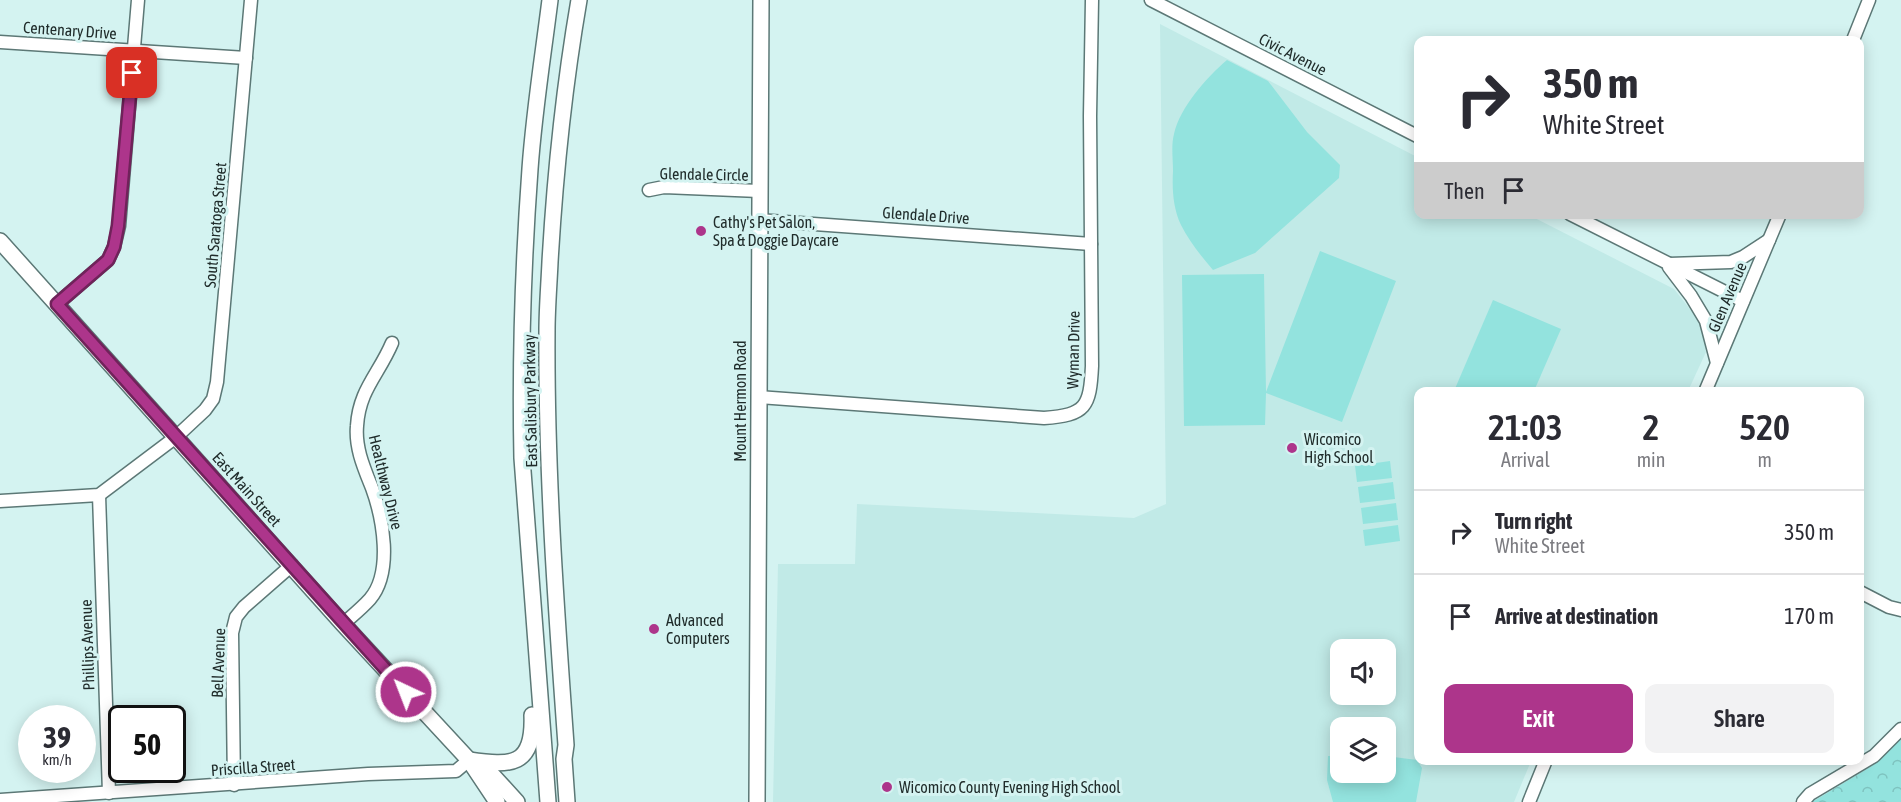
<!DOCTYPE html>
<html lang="en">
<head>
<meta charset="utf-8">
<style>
	body { margin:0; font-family:"Asap Condensed",sans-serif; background:#f2f2f3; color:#2b2b33; height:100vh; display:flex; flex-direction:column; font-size:22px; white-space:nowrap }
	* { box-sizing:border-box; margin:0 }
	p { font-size:20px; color:#7c7c81 }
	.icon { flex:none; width:33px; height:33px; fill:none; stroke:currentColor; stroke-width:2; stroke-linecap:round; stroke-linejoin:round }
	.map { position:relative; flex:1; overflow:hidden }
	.drawer { position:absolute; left:1414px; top:387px; width:450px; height:378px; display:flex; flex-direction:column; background:#fff; border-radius:12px; box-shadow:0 3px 15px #0003 }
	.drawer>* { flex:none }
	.hud { position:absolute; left:1414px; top:36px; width:450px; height:183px; border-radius:12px; box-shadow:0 3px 15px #0003; background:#fff; color:#2b2b33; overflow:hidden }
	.controls { position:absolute; left:1330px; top:639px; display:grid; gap:12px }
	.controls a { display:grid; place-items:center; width:66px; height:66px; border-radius:12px; background:#fff; box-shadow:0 3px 15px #0003; font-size:30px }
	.speed { position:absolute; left:18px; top:705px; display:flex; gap:12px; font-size:30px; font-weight:700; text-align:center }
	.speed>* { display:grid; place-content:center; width:78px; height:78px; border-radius:50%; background:#fff; box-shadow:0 3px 15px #0003; line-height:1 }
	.speed small { font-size:15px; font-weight:400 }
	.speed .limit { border:3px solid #111; border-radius:9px; background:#fff; color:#111 }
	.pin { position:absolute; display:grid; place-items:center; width:51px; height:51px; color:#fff; margin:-26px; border-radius:12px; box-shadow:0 3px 9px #0006 }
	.me { position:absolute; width:66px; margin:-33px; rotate:317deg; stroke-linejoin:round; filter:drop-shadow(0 0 4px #0008) }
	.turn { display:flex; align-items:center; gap:21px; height:126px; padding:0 30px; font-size:27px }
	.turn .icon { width:78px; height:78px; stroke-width:2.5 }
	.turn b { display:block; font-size:42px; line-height:51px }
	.then { display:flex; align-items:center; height:57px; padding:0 30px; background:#0003; gap:12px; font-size:22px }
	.eta { display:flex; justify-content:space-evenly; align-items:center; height:102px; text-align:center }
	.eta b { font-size:36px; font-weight:600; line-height:42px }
	.button { display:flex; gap:12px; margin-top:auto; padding:12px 30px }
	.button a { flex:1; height:69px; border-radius:12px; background:#ad358b; color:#fff; font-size:24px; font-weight:600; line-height:69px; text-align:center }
	.button a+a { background:#f2f2f3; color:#2b2b33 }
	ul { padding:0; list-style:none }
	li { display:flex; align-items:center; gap:18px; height:84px; padding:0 30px; border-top:2px solid #e1e1e2 }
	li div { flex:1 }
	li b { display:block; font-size:22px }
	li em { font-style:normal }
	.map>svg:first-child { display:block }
	.built { fill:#c1eae7; fill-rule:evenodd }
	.green { fill:#93e3de }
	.park { fill:url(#park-crowns) }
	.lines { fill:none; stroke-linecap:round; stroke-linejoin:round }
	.minor-casing { stroke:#5c7876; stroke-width:15 }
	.major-casing { stroke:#5c7876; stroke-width:18 }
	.minor { stroke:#fff; stroke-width:12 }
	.major { stroke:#fff; stroke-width:15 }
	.route-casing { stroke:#70225a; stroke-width:15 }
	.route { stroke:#ad358b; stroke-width:10 }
	.poi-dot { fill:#ad358b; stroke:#d4f3f1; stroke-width:2 }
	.labels { text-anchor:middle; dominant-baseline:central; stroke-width:6; stroke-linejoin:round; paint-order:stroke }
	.street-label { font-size:16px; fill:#202c2b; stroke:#d4f3f1 }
	.poi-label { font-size:16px; fill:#202c2b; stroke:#d4f3f1; text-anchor:start }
</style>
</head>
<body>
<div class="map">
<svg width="1901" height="802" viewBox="0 0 1901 802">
	<defs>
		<pattern id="park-crowns" width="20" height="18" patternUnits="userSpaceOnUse" patternTransform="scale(1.5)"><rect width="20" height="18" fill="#93e3de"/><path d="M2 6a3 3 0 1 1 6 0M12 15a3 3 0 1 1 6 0" fill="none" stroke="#7ec3bf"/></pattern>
	</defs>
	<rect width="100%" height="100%" fill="#d4f3f1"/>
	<path class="built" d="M1160,24L1419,158V214L1529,215L1674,289L1697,318L1703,335L1706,352L1688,391L1419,392V760L1531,761L1514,802H773L778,564H855L857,504L1134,518L1166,504ZM1341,650H1386V694H1341ZM1341,728H1386V772H1341Z"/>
	<g class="green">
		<path d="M1227,60L1268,81L1307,132L1340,165L1339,178L1255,253L1213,270C1201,256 1189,241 1181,225C1173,208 1172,189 1173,171C1173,159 1171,145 1174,134C1180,107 1207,77 1227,60Z"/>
		<path d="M1320,251L1396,281L1342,422L1266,393L1265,425L1184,426L1182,275L1264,274L1266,392Z"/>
		<path d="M1493,300L1561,329L1534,391H1454Z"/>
		<path d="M1390,461L1392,478L1357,482L1355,466Z"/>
		<path d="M1393,482L1395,499L1360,503L1358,487Z"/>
		<path d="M1396,503L1398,520L1363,524L1361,508Z"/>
		<path d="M1398,525L1400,541L1365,546L1363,530Z"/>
		<path d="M1328,756H1341V772H1386V756L1417,760L1422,768L1416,802H1333L1327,780Z"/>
	</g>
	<path class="park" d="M1901,737V802H1812L1875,764Z"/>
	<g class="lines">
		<defs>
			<g id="minor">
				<path d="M1151,0L1419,137"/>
				<path d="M1853,40L1869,0"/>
				<path d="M0,42L246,58"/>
				<path d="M649,190L664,187L759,191"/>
				<path d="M1570,214L1743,301"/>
				<path d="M759,220L1091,244"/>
				<path d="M1669,264L1731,262L1743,257L1769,240"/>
				<path d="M1669,267L1691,296L1706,321L1717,363"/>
				<path d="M57,304L108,260L114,247L119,226L138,0"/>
				<path d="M1705,392L1780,214"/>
				<path d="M758,397L1044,418C1086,415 1090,407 1092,366L1090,116L1092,0"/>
				<path d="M99,495L109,793"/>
				<path d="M0,501L99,495L176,437L205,410L213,399L217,382L251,0"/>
				<path d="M1860,592L1889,607L1901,610"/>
				<path d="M343,624C352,616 362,608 370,599C393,572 383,518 372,488C364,468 355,448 357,426C359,390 379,374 392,343"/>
				<path d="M234,785L232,633L236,617L244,607L292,565"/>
				<path d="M0,800L368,774L456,771L469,760"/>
				<path d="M1529,802L1546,760"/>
				<path d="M1803,802L1810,794L1874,756L1901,729"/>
			</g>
			<g id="major">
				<path d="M0,241L343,624L469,760L497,802"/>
				<path d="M469,760C511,766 534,767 532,715"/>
				<path d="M474,762L485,767L517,802"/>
				<path d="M548,802L522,458C520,361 523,265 530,169C534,112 543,56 550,0"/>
				<path d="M567,802L564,759L566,745C556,607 546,469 547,331C547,308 549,285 550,262C555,175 564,87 579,0"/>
				<path d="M757,802L761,0"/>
			</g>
		</defs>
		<use href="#minor" class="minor-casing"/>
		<use href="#major" class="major-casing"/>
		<use href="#minor" class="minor"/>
		<use href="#major" class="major"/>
	</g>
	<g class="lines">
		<defs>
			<path id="route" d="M132,73L118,226L114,247L108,260L57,304L406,692"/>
		</defs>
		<use href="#route" class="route-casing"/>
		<use href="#route" class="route"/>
	</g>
	<g class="poi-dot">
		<circle cx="701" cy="231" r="6"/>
		<circle cx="1292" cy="448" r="6"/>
		<circle cx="654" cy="629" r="6"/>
		<circle cx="887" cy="787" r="6"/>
	</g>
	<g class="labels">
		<g class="street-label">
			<text transform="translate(70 30) rotate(4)">Centenary Drive</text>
			<text transform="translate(1293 54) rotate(27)">Civic Avenue</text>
			<text transform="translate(704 174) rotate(1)">Glendale Circle</text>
			<text transform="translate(926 215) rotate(4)">Glendale Drive</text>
			<text transform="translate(215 225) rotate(-85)">South Saratoga Street</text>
			<text transform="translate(1727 297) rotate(-67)">Glen Avenue</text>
			<text transform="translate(1073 350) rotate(-89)">Wyman Drive</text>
			<text transform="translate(530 401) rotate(-91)">East Salisbury Parkway</text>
			<text transform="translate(740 401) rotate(-90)">Mount Hermon Road</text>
			<text transform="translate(386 482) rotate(76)">Healthway Drive</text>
			<text transform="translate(247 489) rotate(48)">East Main Street</text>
			<text transform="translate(87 645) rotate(-92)">Phillips Avenue</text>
			<text transform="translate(218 663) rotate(-88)">Bell Avenue</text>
			<text transform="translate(253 767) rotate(-4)">Priscilla Street</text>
		</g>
		<g class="poi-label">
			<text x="713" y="222">Cathy's Pet Salon,<tspan x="713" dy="18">Spa &amp; Doggie Daycare</tspan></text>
			<text x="1304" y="439">Wicomico<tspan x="1304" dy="18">High School</tspan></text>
			<text x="666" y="620">Advanced<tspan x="666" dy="18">Computers</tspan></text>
			<text x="899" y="787">Wicomico County Evening High School</text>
		</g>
	</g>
</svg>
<div class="controls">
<a><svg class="icon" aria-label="sound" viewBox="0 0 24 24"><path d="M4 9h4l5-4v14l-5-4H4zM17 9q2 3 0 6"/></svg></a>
<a><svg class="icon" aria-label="layers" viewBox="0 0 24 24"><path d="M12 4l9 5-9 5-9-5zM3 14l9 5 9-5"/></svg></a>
</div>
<div class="speed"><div>39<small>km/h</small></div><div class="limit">50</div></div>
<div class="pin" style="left:132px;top:73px;background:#d93025"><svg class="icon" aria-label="arrive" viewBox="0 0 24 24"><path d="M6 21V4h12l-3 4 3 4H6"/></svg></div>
<svg class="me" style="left:406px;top:692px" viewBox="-20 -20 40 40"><circle r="17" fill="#ad358b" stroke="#fff" stroke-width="3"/><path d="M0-11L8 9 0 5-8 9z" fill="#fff"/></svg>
<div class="hud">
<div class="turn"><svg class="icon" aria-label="right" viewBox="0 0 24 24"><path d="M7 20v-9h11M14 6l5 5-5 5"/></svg><div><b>350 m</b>White Street</div></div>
<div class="then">Then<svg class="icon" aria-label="arrive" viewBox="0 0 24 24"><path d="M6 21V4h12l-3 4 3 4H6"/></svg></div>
</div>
<section class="drawer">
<div class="eta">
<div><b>21:03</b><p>Arrival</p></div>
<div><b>2</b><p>min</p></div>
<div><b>520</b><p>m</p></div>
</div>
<ul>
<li><svg class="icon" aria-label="right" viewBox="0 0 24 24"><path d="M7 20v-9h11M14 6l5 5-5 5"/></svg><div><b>Turn right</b><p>White Street</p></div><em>350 m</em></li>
<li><svg class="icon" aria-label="arrive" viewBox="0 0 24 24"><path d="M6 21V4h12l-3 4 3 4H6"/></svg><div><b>Arrive at destination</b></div><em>170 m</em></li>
</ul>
<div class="button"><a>Exit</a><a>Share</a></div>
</section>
</div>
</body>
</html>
